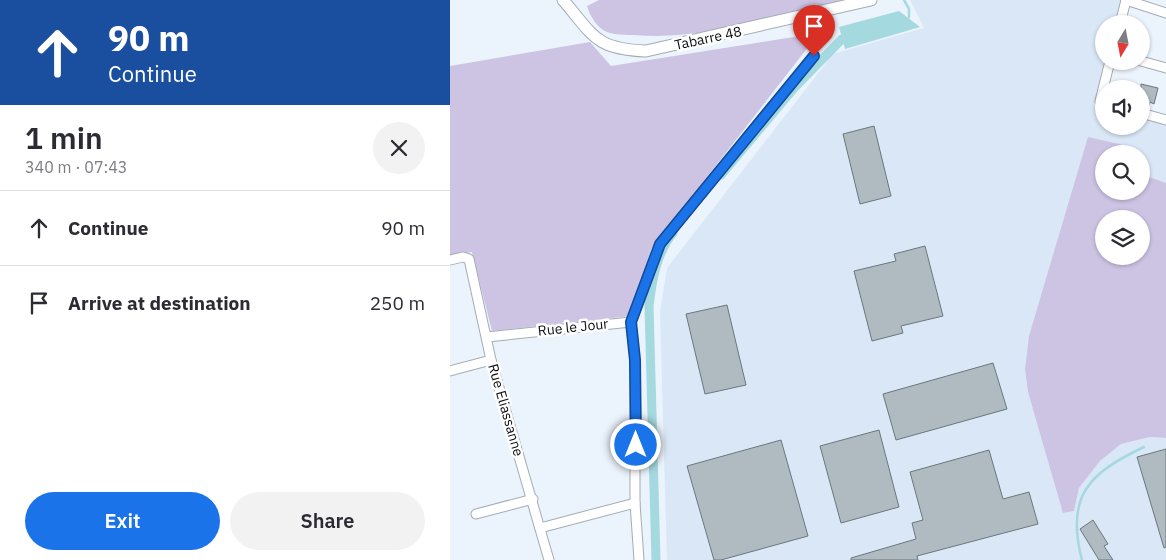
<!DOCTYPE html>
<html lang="en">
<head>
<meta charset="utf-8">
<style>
	body { margin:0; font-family:"IBM Plex Sans",sans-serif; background:#f2f2f3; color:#2b2b33; height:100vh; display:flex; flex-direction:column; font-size:19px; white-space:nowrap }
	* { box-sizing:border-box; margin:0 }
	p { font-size:16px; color:#7c7c81 }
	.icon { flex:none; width:28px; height:28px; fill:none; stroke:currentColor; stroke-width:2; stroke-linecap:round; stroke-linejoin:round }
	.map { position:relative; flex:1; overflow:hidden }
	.sheet { display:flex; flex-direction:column; background:#fff; width:450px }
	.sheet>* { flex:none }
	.guide { background:#1a4fa0; color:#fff; overflow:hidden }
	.needle { width:32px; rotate:190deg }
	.controls { position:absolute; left:645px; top:15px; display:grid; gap:10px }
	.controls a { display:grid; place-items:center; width:55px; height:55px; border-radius:50%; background:#fff; box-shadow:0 1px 4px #0004; font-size:25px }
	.pin { position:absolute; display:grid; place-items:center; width:42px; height:42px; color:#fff; margin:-51px -21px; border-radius:50% 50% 50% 0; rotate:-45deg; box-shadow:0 0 5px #0007 }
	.pin .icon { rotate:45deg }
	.me { position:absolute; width:55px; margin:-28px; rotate:0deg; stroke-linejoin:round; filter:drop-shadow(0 0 4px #0008) }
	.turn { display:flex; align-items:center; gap:18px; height:105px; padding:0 25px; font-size:22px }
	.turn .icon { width:65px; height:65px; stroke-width:2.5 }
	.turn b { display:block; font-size:35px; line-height:42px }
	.round { display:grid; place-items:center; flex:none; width:52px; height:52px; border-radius:26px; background:#f2f2f3 }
	.overview { display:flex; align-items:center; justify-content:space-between; height:85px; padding:0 25px }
	h1 { font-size:30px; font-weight:600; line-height:38px }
	.cta { display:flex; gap:10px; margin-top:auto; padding:10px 25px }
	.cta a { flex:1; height:58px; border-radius:30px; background:#1a73e8; color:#fff; font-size:20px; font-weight:600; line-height:58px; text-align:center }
	.cta a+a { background:#f2f2f3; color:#2b2b33 }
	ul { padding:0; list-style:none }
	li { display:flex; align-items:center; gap:15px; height:75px; padding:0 25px; border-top:1px solid #e1e1e2 }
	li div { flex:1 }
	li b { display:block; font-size:19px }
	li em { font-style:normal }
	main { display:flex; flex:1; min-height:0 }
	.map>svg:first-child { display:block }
	.built { fill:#dae7f6 }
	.green { fill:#cdc4e4; fill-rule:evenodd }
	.water { fill:#a4d9df }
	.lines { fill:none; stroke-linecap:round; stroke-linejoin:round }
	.stream { stroke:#a4d9df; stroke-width:2.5 }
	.canal { stroke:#a4d9df; stroke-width:9 }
	.building { fill:#b0bbc1; stroke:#6c777c }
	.street-casing { stroke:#a4acb4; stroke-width:11 }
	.secondary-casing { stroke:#a4acb4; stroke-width:13 }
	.street { stroke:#fff; stroke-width:9 }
	.secondary { stroke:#fff; stroke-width:11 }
	.route-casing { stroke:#114b97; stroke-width:12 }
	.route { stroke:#1a73e8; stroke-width:9 }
	.labels { text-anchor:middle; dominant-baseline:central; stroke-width:5; stroke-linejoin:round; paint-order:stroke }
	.street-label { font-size:14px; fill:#0c0f11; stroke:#fff }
</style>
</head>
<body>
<main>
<section class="sheet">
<div class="guide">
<div class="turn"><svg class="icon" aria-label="ahead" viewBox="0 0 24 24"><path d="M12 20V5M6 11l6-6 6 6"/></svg><div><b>90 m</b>Continue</div></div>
</div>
<div class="overview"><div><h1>1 min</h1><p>340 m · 07:43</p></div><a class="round"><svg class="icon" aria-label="close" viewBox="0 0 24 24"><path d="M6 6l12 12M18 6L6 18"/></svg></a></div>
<ul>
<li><svg class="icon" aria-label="ahead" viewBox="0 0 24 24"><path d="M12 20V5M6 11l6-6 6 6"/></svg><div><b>Continue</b></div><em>90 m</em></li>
<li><svg class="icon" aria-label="arrive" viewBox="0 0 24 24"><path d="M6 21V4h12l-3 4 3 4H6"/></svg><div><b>Arrive at destination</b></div><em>250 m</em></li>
</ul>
<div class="cta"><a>Exit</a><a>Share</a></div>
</section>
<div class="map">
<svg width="716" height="560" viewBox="0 0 716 560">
	<rect width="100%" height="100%" fill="#ebf3fc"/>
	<path class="built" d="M460,0H671L665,24H654V61H656L644,105L654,108V126H691V118L716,125V183L691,174V154H685L684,151L638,138L575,370L578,392L614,513L624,511L629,488L650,461L671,444L700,437L716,438V560H217L210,312L217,268L383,54L474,28Z"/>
	<g class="green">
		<path d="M149,0H393C325,16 255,41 184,35C176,35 165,35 157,32C147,28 140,16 137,6Z"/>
		<path d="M369,33L201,249L181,316L42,331L22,252L0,256V66L140,42L161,66Z"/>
		<path d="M638,137L669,144L684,151L685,154H654V191H691V174L716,183V438L700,437L671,444L650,461L629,488L624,511L613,513L578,392L575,370L579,336ZM654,219H691V256H654Z"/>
	</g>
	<path class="water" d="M449,11L470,27L395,49L389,27Z"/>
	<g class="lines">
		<g class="stream">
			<path d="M454,0L459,9V17"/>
			<path d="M632,560C615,496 639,473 694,447"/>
		</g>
		<g class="canal">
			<path d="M271,175L344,88L392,39"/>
			<path d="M206,560L199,306C202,281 206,254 223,233"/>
		</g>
	</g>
	<g class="building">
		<path d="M691,84L708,88L704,104L700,102L699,106L691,104Z"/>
		<path d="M424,126L441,196L410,204L393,134Z"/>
		<path d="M475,246L493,316L451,326L453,333L422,341L404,271L446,261L444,254Z"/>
		<path d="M277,305L296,385L255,394L236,314Z"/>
		<path d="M543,363L557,409L446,440L433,394Z"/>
		<path d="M429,430L449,507L391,523L370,446Z"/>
		<path d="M331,440L358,536L271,560H264L237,466Z"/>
		<path d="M716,449V547L714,548L687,457Z"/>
		<path d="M539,450L553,499L579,492L588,524L467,556L468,560H401V558L466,539L462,523L473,520L460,472Z"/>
		<path d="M643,520L658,544L654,546L663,560H649L630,529Z"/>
	</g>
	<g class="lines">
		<defs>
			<g id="street">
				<path d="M676,0L716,13"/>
				<path d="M670,24L676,0"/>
				<path d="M691,61L716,68"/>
				<path d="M654,102L650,101L660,61"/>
				<path d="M691,113L716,120"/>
				<path d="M0,260L13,257L19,259L41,360L99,560"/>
				<path d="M181,322L210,244L364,55"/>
				<path d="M37,337L181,322L185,360V503L189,560"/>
				<path d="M0,371L41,360"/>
				<path d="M26,514L83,499"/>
				<path d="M90,528L185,503"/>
			</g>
			<path id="secondary" d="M113,0C144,36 145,49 196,51L421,0"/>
		</defs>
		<use href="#street" class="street-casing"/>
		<use href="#secondary" class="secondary-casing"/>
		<use href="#street" class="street"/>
		<use href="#secondary" class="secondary"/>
	</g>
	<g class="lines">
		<defs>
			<path id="route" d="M186,445L185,360L181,322L210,244L364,56"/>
		</defs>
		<use href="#route" class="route-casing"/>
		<use href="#route" class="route"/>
	</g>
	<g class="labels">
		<g class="street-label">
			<text transform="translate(258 38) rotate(-12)">Tabarre 48</text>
			<text transform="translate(123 327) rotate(-6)">Rue le Jour</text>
			<text transform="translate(56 410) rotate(74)">Rue Eliassanne</text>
		</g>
	</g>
</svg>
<div class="controls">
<a><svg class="needle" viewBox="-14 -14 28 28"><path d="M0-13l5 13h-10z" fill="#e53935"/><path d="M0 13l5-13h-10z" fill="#7c7c81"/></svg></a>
<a><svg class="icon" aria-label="sound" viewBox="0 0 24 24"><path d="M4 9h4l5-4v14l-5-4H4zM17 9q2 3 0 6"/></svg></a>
<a><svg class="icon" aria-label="search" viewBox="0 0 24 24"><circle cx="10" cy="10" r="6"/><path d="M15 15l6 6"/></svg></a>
<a><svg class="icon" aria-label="layers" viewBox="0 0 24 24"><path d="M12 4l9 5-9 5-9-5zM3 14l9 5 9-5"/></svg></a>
</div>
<div class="pin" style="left:364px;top:56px;background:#d93025"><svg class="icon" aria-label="arrive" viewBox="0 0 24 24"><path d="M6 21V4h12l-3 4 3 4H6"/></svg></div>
<svg class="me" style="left:186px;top:445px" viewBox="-20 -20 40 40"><circle r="17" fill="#1a73e8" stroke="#fff" stroke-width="3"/><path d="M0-11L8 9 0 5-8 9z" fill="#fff"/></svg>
</div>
</main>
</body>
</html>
